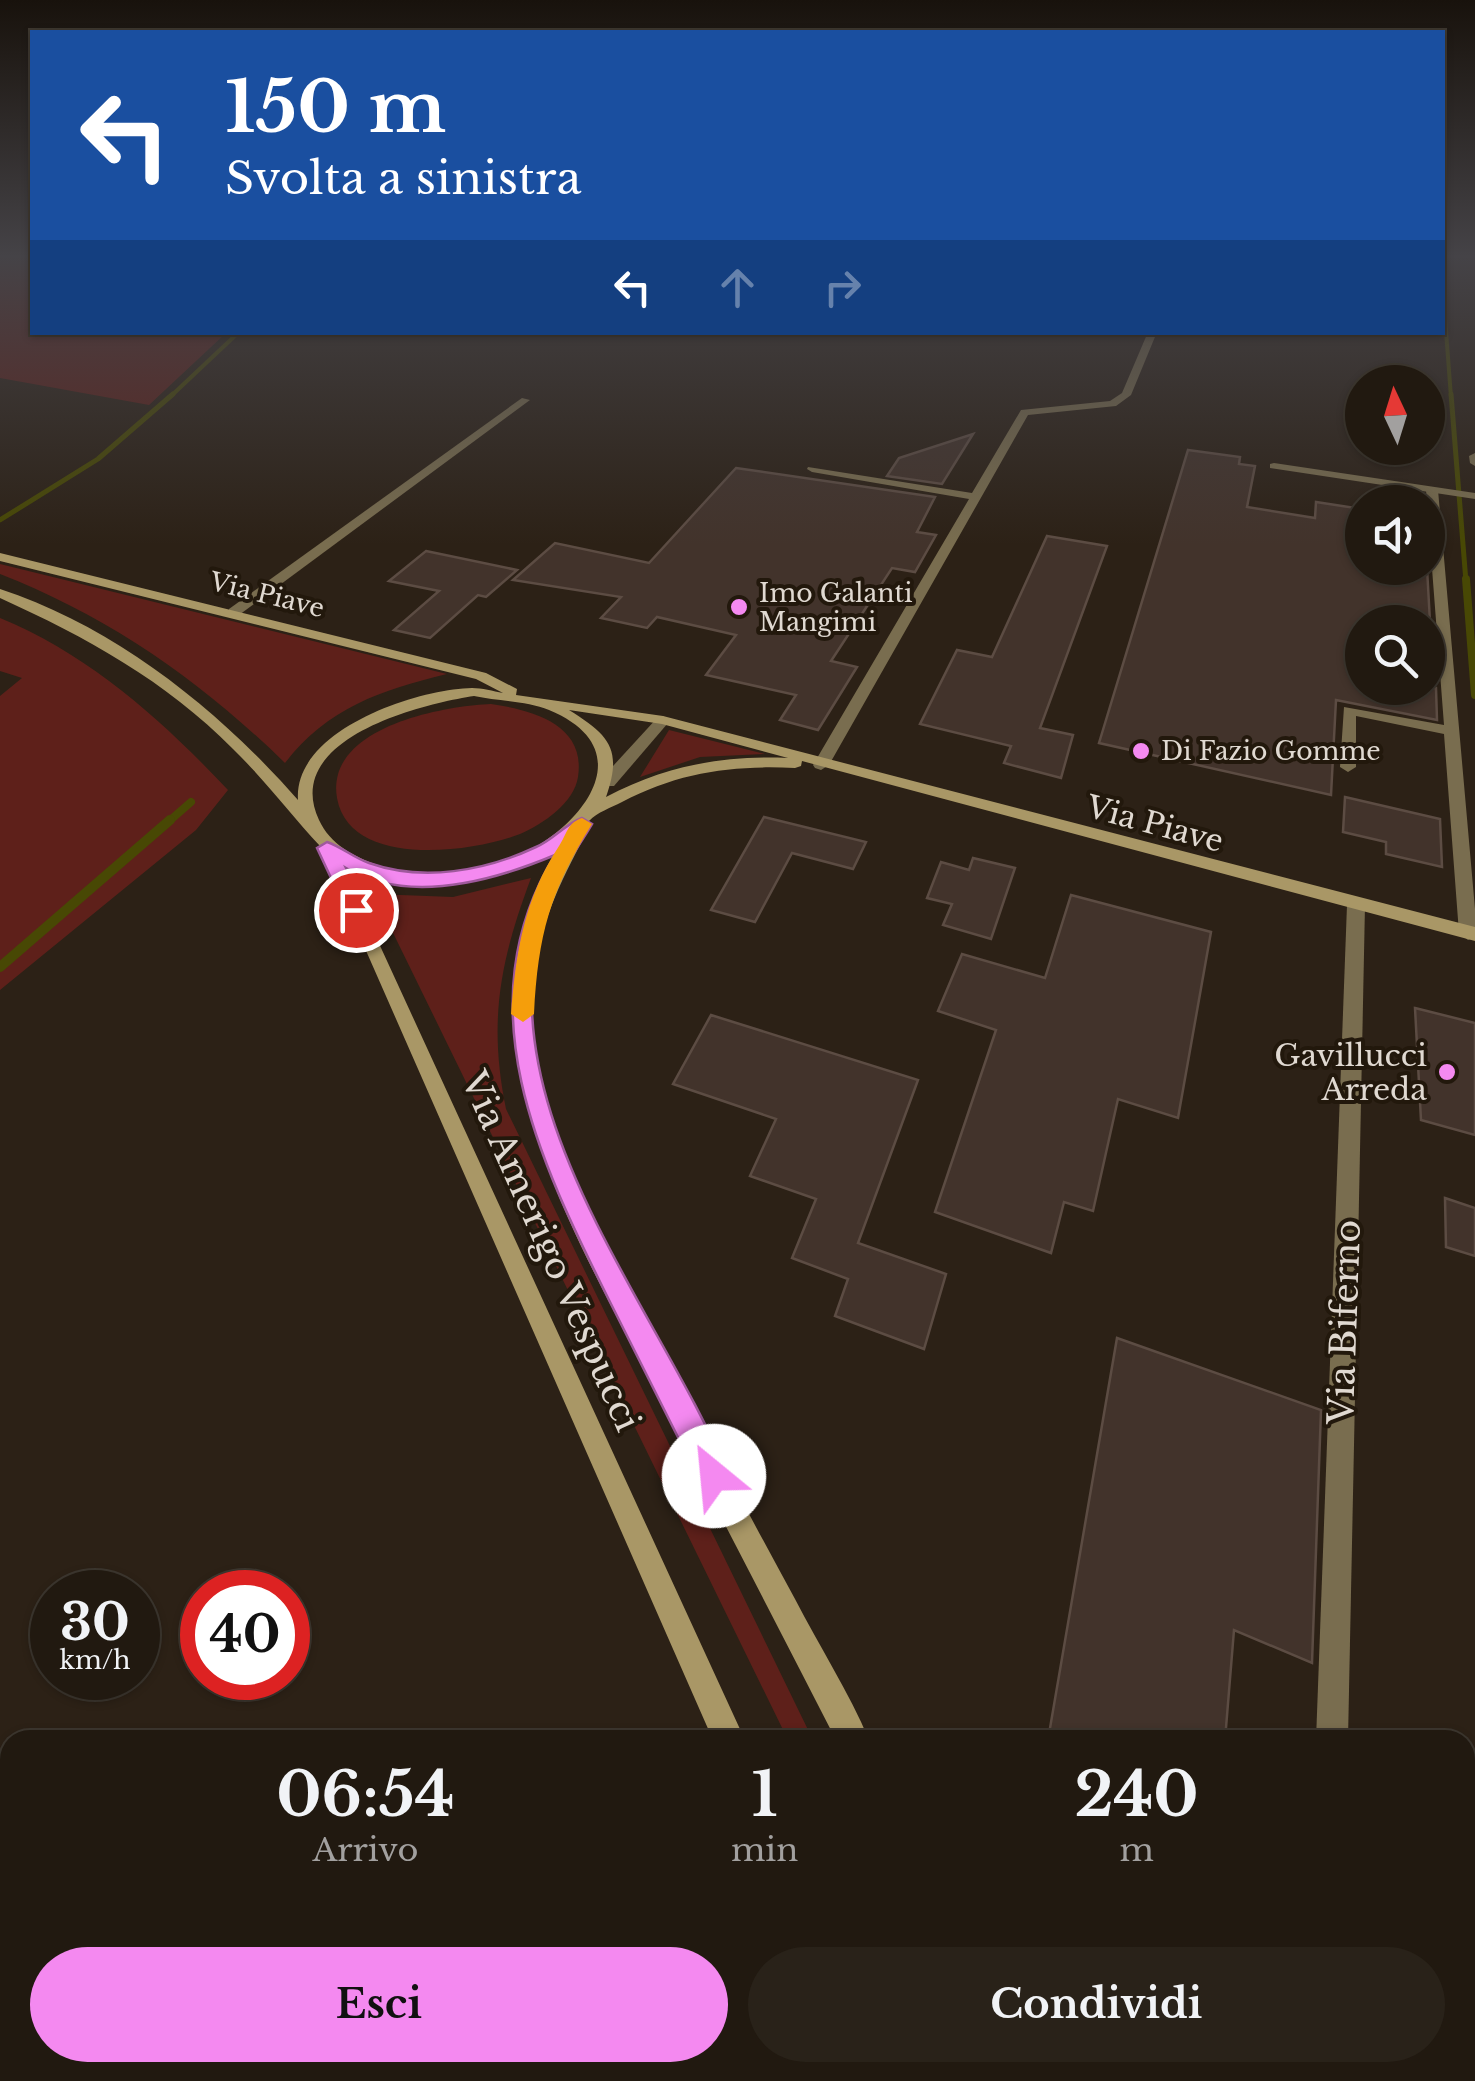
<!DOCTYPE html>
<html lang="it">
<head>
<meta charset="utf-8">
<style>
	body { margin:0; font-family:"Libre Baskerville",serif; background:#292219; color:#f1f3f6; height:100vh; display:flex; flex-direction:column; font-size:38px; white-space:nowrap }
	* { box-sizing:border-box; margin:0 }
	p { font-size:32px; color:#a2a09f }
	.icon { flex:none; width:55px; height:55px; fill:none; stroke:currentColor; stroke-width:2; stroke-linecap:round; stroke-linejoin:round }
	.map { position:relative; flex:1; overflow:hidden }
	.panel { position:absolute; left:0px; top:1730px; width:1475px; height:352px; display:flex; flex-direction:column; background:#211910; border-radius:30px 30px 0 0; box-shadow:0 2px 8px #0004,0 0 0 2px #3e3830 }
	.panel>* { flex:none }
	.banner { position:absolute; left:30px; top:30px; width:1415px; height:305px; border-radius:0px; box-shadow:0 2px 8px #0004,0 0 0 2px #3e3830; background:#1a4fa0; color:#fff; overflow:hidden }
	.needle { width:65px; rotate:356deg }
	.tools { position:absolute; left:1345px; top:365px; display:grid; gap:20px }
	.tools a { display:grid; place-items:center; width:100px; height:100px; border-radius:50%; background:#211910; box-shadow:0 2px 8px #0004,0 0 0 2px #3e3830; font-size:50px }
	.speed { position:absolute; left:30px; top:1570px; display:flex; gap:20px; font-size:50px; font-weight:700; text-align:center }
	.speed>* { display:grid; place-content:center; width:130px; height:130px; border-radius:50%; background:#211910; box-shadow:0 2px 8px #0004,0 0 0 2px #3e3830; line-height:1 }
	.speed small { font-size:25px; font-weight:400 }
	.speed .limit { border:15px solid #d22; background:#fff; color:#111 }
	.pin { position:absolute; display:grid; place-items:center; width:85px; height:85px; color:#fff; margin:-42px; border:5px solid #fff; border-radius:50%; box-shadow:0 2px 10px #0007 }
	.me { position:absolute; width:110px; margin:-55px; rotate:332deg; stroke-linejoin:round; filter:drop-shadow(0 0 8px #0008) }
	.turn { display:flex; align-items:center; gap:35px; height:210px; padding:0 30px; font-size:45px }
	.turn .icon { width:130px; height:130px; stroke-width:2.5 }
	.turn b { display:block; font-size:70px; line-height:85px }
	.lanes { display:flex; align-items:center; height:95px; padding:0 30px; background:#0003; justify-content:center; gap:50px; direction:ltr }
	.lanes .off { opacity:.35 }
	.eta { display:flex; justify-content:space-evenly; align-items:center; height:170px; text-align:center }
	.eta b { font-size:60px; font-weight:700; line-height:70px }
	.cta { display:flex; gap:20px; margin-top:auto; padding:20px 30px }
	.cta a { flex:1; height:115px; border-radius:60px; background:#f489f0; color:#111; font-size:40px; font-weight:700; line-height:115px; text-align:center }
	.cta a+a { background:#292219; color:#f1f3f6 }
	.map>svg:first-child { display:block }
	.green { fill:#5e201a }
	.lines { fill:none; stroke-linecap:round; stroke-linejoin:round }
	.stream-far4 { stroke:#484804; stroke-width:4 }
	.stream-far3 { stroke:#484804; stroke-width:5 }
	.stream-far2 { stroke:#484804; stroke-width:8 }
	.stream-far1 { stroke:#484804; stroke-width:10 }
	.stream { stroke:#484804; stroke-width:16 }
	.building { fill:#42332b; stroke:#5c4c43; stroke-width:2.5 }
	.lane { fill:#796d4f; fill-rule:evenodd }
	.street { fill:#796d4f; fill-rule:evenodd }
	.secondary { fill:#a99766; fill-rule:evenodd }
	.route { fill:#f489f0; stroke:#9f599c; stroke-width:2.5 }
	.slow { fill:#f59e0b }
	.poi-dot { fill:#f489f0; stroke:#22180c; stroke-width:4 }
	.labels { text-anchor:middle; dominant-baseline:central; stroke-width:8; stroke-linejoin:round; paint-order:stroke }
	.far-poi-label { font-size:25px; fill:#e0d9d1; stroke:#22180c; text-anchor:start }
	.far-street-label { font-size:25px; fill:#e0d9d1; stroke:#22180c }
	.street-label { font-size:30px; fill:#e0d9d1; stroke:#22180c }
	.poi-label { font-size:30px; fill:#e0d9d1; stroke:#22180c; text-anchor:end }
	.near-street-label { font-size:35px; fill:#e0d9d1; stroke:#22180c }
</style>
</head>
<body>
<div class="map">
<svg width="1475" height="2081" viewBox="0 0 1475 2081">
	<rect width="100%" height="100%" fill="#2c2116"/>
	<g class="green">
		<path d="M0,254H32V332L226,333L149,405L0,378Z"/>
		<path d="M0,564L447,674C381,690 327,708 285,763C201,681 110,617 0,574Z"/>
		<path d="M0,618C90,655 162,720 228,790L196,830L0,990V696L22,678L0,671Z"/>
		<path d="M491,704C532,710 586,724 578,777C574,803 543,824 520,834C474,852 350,870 337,798C325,727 443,706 491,704Z"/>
		<path d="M669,730L765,754L700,757L640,777Z"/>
		<path d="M531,878C500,961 488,1021 506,1109L813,1740H788L374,894L453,897Z"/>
	</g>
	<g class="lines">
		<g class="stream-far4">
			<path d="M1442,278L1451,397"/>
			<path d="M170,397L239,332"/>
		</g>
		<g class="stream-far3">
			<path d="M1451,394L1466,582"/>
			<path d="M0,520L98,459L173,394"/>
		</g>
		<g class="stream-far2">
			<path d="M1466,579L1475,695"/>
			<path d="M167,823L191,802"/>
		</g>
		<path class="stream-far1" d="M0,967L170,820"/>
		<path class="stream" d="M578,2081L581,2072"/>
	</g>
	<g class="building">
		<path d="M973,434L942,484L887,476L899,458Z"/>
		<path d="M1188,450L1240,457L1239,464L1255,466L1247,507L1315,518L1316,502L1362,509V568H1427L1430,622H1362V688H1436L1437,720L1336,700L1331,795L1099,743Z"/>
		<path d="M736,468L935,497L917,532L936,535L915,572L892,568L831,661L857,667L818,730L780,720L796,695L706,675L736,635L657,617L647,628L601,618L621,597L513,580L555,543L649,563Z"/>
		<path d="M1047,536L1107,546L1040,728L1073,735L1061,778L1004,763L1011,746L920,724L957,650L992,657Z"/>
		<path d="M426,551L517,570L486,597L478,595L430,638L394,630L439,591L389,581Z"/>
		<path d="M1345,797L1440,819L1442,867L1386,854V842L1343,832Z"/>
		<path d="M764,817L866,842L853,869L792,853L755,922L711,910Z"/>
		<path d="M973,858L1015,868L991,939L943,925L952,904L927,898L941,862L969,870Z"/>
		<path d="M1071,895L1211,932L1178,1118L1118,1099L1093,1211L1064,1202L1051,1253L935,1212L996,1030L938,1011L962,954L1045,978Z"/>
		<path d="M1415,1008L1475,1023V1135L1421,1120Z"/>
		<path d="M711,1015L918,1080L858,1243L946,1274L924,1349L835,1316L848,1279L792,1258L816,1199L750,1176L776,1119L673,1084Z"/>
		<path d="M1445,1198L1475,1208V1256L1446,1247Z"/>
		<path d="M1117,1338L1321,1410L1312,1663L1234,1630L1225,1740H1062L1049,1734Z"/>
	</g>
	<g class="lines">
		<g class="lane">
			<path d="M1432,487L1438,490L1475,909V937L1468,940L1459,933L1444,734L1356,716V767L1348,772L1340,767L1344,707L1444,725L1426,490Z"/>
			<path d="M663,716L670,720L668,723L614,786H602V778L658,717Z"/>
		</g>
		<g class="street">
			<path d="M1148,332H1157L1131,395L1116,406L1028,415L829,765L821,770L815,768L813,765L969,499L812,472L807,469L808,467L972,493L1021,410L1110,401L1122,393Z"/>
			<path d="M522,398L530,400L239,615H229V609Z"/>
			<path d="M1475,453V466L1470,463L1469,456Z"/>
			<path d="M1274,463L1475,493V499L1270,468V464Z"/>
			<path d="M1356,899L1365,905L1348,1740H1316L1347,905Z"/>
			<path d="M1305,2072H1341L1340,2081H1304Z"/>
		</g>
		<g class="secondary">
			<path d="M0,553L486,673L517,689L516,695L663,716L1475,927V941L802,761L801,766L795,768C732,765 679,772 622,802C610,808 598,812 589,821L591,825C564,874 539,922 534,979C522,1106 595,1226 652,1333C700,1422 747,1511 795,1599C819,1646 849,1692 869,1740H836C776,1623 716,1507 655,1390C597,1277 528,1162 514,1033C507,966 530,902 563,846C547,854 530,866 513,871C462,887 390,893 342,863L745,1740H713L320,846C291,815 265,780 233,749C166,681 86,637 0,598V589C116,627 219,710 298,800C293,730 417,689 472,688C482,688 493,691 503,693L476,679L0,561ZM474,696C497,701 527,701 549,710C650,752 574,837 506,861C470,873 413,877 378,865C354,857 330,844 319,820C281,739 421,704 474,696ZM569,710L662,724L788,758C722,755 665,766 606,797C623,749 609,735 569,710Z"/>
			<path d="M866,2072H903L906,2081H869Z"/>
			<path d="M1010,2072H1048L1051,2081H1013Z"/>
		</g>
	</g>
	<linearGradient id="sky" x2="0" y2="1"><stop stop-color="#18120c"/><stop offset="0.47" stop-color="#454347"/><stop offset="1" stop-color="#454347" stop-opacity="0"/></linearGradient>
	<rect width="1475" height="545" fill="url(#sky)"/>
	<path class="route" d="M582,818L592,824C579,846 563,867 553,890C469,1093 656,1300 729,1476L725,1487L714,1492L703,1487C672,1425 641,1364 610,1302C539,1160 463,1006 555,855C493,881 409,905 346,868L367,910L356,917L346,910L317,848L327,842C342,847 354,858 369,863C423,882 485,871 536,847C553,840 565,824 582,818Z"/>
	<path class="slow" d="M582,818L592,824C550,891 538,935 534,1014L523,1022L511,1014C516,952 524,899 559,846C567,834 567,823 582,818Z"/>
	<g class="poi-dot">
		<circle cx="739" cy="607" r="10"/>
		<circle cx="1141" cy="751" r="10"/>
		<circle cx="1447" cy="1072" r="10"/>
	</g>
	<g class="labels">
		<g class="far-poi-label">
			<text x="759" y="593">Imo Galanti<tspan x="759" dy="29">Mangimi</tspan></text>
			<text x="1161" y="751">Di Fazio Gomme</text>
		</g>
		<g class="far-street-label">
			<text transform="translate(267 595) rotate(14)">Via Piave</text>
		</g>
		<g class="street-label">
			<text transform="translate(1155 824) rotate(15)">Via Piave</text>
		</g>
		<g class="poi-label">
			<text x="1427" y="1055">Gavillucci<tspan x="1427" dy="34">Arreda</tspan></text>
		</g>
		<g class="near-street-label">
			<text transform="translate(551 1251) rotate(66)">Via Amerigo Vespucci</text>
			<text transform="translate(1344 1322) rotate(-88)">Via Biferno</text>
		</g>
	</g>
</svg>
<div class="tools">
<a><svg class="needle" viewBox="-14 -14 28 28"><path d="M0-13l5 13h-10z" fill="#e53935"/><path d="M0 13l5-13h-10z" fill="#a2a09f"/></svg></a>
<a><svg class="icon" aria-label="sound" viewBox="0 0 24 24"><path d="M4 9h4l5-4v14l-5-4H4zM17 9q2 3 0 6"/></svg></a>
<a><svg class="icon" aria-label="search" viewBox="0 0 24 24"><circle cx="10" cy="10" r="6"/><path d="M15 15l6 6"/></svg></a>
</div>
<div class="speed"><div>30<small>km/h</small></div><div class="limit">40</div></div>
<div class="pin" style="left:356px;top:910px;background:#d93025"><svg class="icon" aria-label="arrive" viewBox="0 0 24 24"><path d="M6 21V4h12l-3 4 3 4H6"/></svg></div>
<svg class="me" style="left:714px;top:1476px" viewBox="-20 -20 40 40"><circle r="19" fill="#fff"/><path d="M0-13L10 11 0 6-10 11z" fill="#f489f0"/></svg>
<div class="banner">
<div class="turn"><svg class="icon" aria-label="left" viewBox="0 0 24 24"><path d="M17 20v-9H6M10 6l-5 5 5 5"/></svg><div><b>150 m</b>Svolta a sinistra</div></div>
<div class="lanes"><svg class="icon" aria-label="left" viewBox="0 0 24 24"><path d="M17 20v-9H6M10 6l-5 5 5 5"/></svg><svg class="icon off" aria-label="ahead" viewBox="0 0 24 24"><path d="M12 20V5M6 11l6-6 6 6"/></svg><svg class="icon off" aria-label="right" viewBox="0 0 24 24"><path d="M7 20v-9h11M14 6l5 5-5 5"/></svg></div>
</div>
<section class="panel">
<div class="eta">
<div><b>06:54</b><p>Arrivo</p></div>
<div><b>1</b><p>min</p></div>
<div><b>240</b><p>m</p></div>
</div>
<div class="cta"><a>Esci</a><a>Condividi</a></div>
</section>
</div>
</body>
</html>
